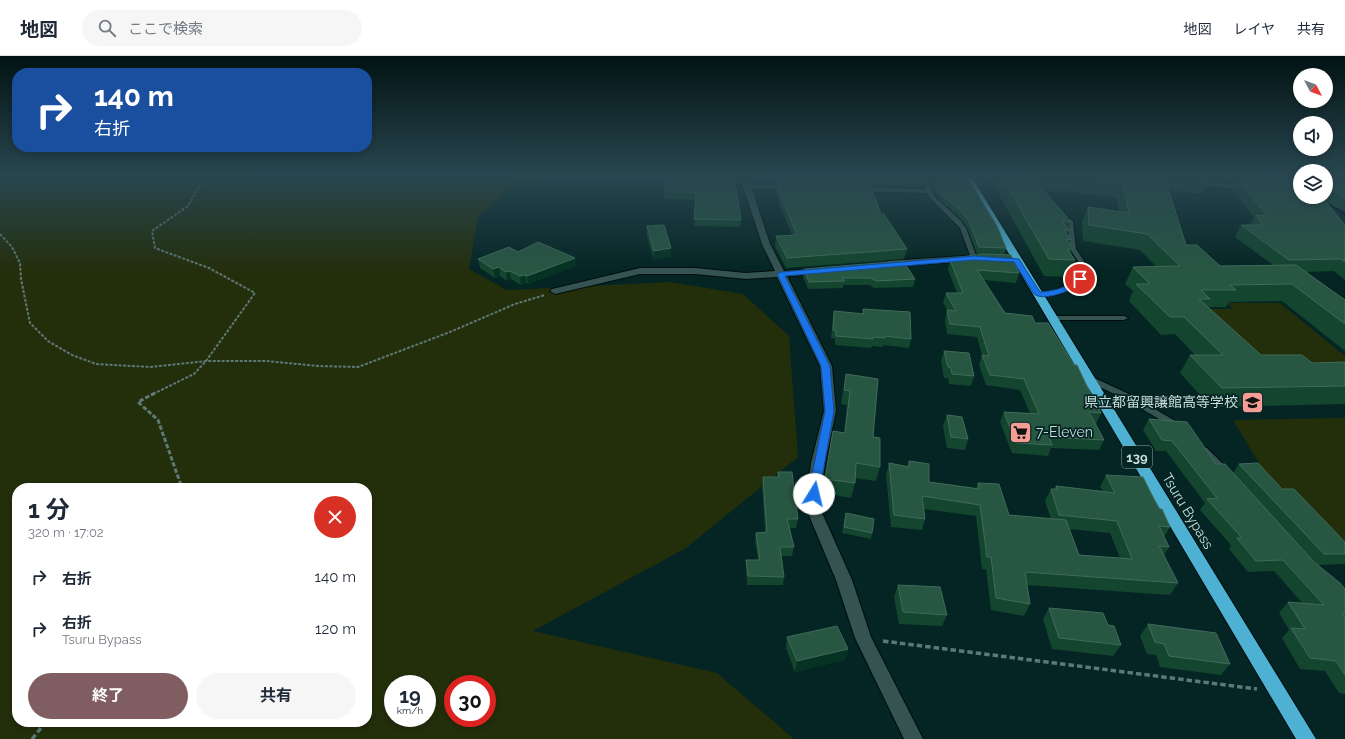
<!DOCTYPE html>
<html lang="ja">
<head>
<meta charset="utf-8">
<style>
	body { margin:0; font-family:Raleway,"Noto Sans JP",sans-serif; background:#f6f6f7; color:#1f2937; height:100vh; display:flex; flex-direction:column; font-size:15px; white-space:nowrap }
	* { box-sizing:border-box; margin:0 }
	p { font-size:13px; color:#747a83 }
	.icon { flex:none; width:22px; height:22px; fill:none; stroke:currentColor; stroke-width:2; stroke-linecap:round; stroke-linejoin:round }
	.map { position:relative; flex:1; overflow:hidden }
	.details { position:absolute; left:12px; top:427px; width:360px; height:244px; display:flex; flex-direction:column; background:#fff; border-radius:16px; box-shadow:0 2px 6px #0003 }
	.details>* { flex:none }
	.hud { position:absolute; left:12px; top:12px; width:360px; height:84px; border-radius:16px; box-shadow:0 2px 6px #0003; background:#1a4fa0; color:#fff; overflow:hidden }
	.needle { width:26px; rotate:131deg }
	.controls { position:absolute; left:1293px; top:12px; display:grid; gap:8px }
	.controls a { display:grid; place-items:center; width:40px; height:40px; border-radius:50%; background:#fff; box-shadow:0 2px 6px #0003; font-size:20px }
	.speed { position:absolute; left:384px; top:619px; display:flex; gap:8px; font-size:20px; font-weight:700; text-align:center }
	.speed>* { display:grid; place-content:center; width:52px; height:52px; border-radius:50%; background:#fff; box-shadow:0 2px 6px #0003; line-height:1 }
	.speed small { font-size:10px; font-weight:400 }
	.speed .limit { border:6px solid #d22; background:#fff; color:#111 }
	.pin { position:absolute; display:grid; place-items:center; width:34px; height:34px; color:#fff; margin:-17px; border:2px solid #fff; border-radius:50%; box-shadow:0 1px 4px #0007 }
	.me { position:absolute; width:44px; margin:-22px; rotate:9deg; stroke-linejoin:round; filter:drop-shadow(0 0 3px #0008) }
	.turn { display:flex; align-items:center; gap:14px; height:84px; padding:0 16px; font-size:18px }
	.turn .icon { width:52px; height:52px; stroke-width:2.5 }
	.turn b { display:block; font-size:28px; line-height:34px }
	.round { display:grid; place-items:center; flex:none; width:42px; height:42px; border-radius:21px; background:#f6f6f7 }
	.headline { display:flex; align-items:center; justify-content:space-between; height:68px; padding:0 16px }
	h1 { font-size:24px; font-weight:700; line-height:30px }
	.cta { display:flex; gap:8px; margin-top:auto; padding:8px 16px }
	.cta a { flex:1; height:46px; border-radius:24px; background:#7f5d61; color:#fff; font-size:16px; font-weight:700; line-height:46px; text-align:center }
	.cta a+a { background:#f6f6f7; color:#1f2937 }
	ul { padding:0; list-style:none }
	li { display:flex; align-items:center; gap:12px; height:52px; padding:0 16px }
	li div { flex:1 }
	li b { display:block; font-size:15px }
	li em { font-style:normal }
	header { display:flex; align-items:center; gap:24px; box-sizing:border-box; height:56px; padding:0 20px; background:#fff; border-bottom:1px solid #e0e1e3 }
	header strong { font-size:19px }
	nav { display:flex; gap:22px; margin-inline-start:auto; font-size:14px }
	.search { width:280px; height:36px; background:#f6f6f7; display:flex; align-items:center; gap:10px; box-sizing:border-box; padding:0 14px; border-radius:22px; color:#747a83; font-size:15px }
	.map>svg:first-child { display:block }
	.green { fill:#232e0b; fill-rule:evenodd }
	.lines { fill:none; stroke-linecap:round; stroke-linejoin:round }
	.stream { stroke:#00032a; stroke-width:4 }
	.lane-casing { stroke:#000d0c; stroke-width:2 }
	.street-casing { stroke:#000d0c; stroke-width:2 }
	.secondary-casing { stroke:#000d0c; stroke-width:2 }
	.highway-casing { stroke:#000d0c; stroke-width:2 }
	.path-far2 { stroke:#5e7876; stroke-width:2; stroke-dasharray:3 1.5; stroke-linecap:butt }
	.path-far1 { stroke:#5e7876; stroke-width:3; stroke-dasharray:4.5 2; stroke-linecap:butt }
	.path { stroke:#5e7876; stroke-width:3.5; stroke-dasharray:5.5 3; stroke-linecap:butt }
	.lane { fill:#345351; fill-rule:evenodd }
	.street { fill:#345351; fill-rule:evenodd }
	.secondary { fill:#345351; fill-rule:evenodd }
	.highway { fill:#4eb1d3; fill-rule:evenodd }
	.wall { fill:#13452f; fill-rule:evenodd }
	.shaded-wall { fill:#053223 }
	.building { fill:#275642; stroke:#416b5a }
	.route { fill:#1a73e8; stroke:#114b97 }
	.labels { text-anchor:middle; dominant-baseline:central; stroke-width:3.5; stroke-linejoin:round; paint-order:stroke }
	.shield { fill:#042524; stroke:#90a6a5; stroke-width:1 }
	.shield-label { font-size:13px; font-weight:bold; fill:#ccdedc }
	.poi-label { font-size:14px; fill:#ccdedc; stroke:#042524; text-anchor:end }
	.street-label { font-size:14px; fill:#ccdedc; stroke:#042524 }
</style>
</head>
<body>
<header>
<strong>地図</strong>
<div class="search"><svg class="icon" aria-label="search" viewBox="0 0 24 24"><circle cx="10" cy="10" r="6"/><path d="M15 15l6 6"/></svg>ここで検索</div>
<nav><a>地図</a><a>レイヤ</a><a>共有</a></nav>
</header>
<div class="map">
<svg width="1345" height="683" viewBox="0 0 1345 683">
	<rect width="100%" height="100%" fill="#042524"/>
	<g class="green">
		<path d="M0,120H557L515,127L478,160L469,213L507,234L670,226L743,238L789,280L798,401L686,492L533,575L717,617L794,683H0ZM17,432H367V666H17ZM393,628H427V662H393ZM453,628H487V662H453Z"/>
		<path d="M1227,247H1280L1345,300V319L1258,312L1196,253H1233Z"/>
		<path d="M1345,362V499L1262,412L1233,364Z"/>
	</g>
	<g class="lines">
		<path class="stream" d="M1318,141L1345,157"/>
		<defs>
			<g id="lane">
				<path d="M627,120L679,121L682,123L679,125L630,122Z"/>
				<path d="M923,120H929V128L935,141L960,164L966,172L977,202L976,203H972L971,202L960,172L931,143L927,137L861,135L858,133L861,131L925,133Z"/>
				<path d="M722,124H747L750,126L747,128L724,127L721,125Z"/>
				<path d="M745,129H788L791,131L788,133L747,132L745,131Z"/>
				<path d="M1070,163L1073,165L1076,193L1084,205L1083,227L1057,239L1035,240V236L1053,235L1075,226L1078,205L1070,193L1067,165Z"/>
				<path d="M1050,260H1124L1128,262L1124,264H1050L1049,262Z"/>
				<path d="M1090,320L1131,339L1182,369L1184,371L1179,374L1176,373L1125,343L1087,325L1086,323L1087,321Z"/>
				<path d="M1204,391L1207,392L1229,414L1230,417L1229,420H1221L1201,396L1199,394L1201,392Z"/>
			</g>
			<g id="street">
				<path d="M742,120H750L751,130L770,188L784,215L820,212L825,215L820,218L787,220L832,310L836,355L825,407L819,450L852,524L871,581L923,683H904L855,582L836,524L805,450L811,407L824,355L820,310L777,221L746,223L695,218H640L555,238L550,235L552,233L640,212H695L746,217L775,215L762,188L743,130Z"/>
				<path d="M977,199L982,202L980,204L888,211L883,208L888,205Z"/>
			</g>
			<path id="secondary" d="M1189,124L1249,130L1253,132L1249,134L1192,128H1189Z"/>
			<path id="highway" d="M963,120H971L1316,683H1296Z"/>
		</defs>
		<use href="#lane" class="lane-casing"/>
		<use href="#street" class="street-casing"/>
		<use href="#secondary" class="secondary-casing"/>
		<use href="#highway" class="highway-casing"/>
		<g class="path-far2">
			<path d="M0,178L12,191L20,207L21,223L30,267L48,285L72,299L96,308L151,311L206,305H266L318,310L358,311L450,276L515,248L545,239"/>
			<path d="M153,338L194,318L206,305L255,237L209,212L155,192L152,175L188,150L205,120"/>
		</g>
		<path class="path-far1" d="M155,337L138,346L158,364L182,432"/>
		<g class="path">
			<path d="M883,585L1257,633"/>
			<path d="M32,683L46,666"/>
		</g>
		<use href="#lane" class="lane"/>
		<use href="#street" class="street"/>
		<use href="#secondary" class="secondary"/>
		<use href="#highway" class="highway"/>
	</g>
	<g class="wall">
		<path d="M668,120H735V132L741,164L740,171L694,170L696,144L664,143V135Z"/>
		<path d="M774,120H924L925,126L923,131L871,130L881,158L907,193L904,203L786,212L775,190L776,180L792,179L779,147L776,134L777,127H775Z"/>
		<path d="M930,120H966L1006,192L1004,199L1019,217L1016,227L984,224L1005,257L1035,267L1091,339L1101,357L1096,368L1104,384L1099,394L1051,392L1048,400L1012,397L1000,366L1004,356L1030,357L1020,334L986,329L979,309L982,299L977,281L947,278L945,264L947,254L943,246L946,237H957L948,214L950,204H961L962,201L997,199L977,198L967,171L961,163L939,143L930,128Z"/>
		<path d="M973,121V120H1209V124L1203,138L1169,134L1186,189L1220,210L1273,209L1235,181L1241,169H1250L1254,162L1232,133L1235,126L1224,125L1218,120H1300V141H1326V120H1345V156L1325,145L1345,169V224L1334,215L1306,216L1345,244V295L1282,245L1229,246L1226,251H1208L1261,299L1312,307L1345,306V348L1211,351L1180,317L1190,299H1195L1175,278L1161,279L1129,245L1133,235L1125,228L1133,211H1157L1140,194L1083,185L1082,166L1088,151L1119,156L1117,142L1064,135V136L1044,134L1071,166L1067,178L1071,184L1069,188L1073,193L1071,198L1075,204L1068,221L1044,220L991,124L979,130Z"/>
		<path d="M647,170L671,201L654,204L647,180Z"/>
		<path d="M518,196L576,210L528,228L526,227L521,229L511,223L507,225L500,220L495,222L480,212L478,203Z"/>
		<path d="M804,213L915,223L913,231L874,232L870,229H843V232L808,233L803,220Z"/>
		<path d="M863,253L911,283L909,292L883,289V291L872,290L871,292L835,289V283L831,282L833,263L834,255L862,258Z"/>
		<path d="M944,295L974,320L971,330L949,328L948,322H944L941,305Z"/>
		<path d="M846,318L873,381L880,411L876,425L855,422V427L851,442L822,437L833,375L844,377L847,349L841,348Z"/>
		<path d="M947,359L968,383L965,394L947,392L943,370Z"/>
		<path d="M1149,363L1216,408L1233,417L1239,408L1282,433L1345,486V508L1317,509L1345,533V638L1339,637L1325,615L1300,613L1282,582L1289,574L1279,557L1288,546L1303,548L1274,515L1248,516L1229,493L1231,489L1200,454L1205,447L1166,395H1156L1143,374Z"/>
		<path d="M909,405L929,426L976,432L978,427L1009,459L1051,463L1045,445L1051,433H1054L1056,430L1103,435L1100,431L1106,419L1159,453L1170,471L1164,481L1169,491L1164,499L1178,527L1170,539L1027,529L1030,548L1024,560L991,554L986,513H982L976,460L924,453L925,463L922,474L891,471L886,419L889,407L907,410ZM1069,473L1110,477L1120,502L1079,499Z"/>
		<path d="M778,416L798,463L796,472H789L794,491L792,500H781L784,521L783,529H747L746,512V504H758L755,485L756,477L765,476L762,429L763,421H777Z"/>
		<path d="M846,457L872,477L871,483L842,477Z"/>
		<path d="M898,529L947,559L942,570L899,568L894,541Z"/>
		<path d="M1049,552L1108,569L1121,589L1113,600L1052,593L1043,563Z"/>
		<path d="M1148,568L1230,608L1221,619L1160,611L1156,599L1147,598L1140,580Z"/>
		<path d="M787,581L848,593L845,604L795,616L786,592Z"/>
	</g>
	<g class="shaded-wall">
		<path d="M982,120H993L991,124L979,130Z"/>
		<path d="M671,192V201L654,204V195Z"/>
		<path d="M575,202L576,210L528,228L527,220Z"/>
		<path d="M499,211L500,220L495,222L493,213Z"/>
		<path d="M510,215L511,223L507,225L506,216Z"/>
		<path d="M525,219L526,227L521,229L520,220Z"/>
		<path d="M848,593L845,604L795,616L797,605Z"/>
	</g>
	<g class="building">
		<path d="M668,120H687L735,122V132H736L741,164L694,163L696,137L664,135Z"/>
		<path d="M775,120H924L925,126L776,121Z"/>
		<path d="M932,120H966L997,170L1006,192L979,191L969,165L963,157L940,137L932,122Z"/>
		<path d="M1001,120H1031L1071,166L1062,165L1068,174H1064L1071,184L1066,183L1073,193H1067L1075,204L1049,203Z"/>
		<path d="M1045,120H1164L1186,189H1197L1220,210L1296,209L1345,244V268L1292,228L1230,229L1236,234H1201L1210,243H1199L1261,299H1302L1312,307L1345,306V330L1222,332L1190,299H1223L1184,261H1170L1136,228H1150L1133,211L1180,210L1147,178L1089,169L1088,151L1129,157L1123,127L1068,120L1069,122Z"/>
		<path d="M1178,120H1209V124Z"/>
		<path d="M1271,120H1300V123Z"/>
		<path d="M1326,120H1345V126L1331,124L1332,131L1345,132V142L1326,131Z"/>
		<path d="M1237,123L1300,129V141H1322L1345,169V206L1341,203L1289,204L1241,169H1262L1256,159L1267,160Z"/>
		<path d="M777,125L870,128L881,158H884L907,193L787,202L776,180L797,179L780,138Z"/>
		<path d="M664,169L671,192L654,195L647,170Z"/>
		<path d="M538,186L575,202L527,220L525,219L520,220L510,215L506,216L499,211L493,213L478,203L509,191L518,196Z"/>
		<path d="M983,198L1011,199L1019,217L977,214L1005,257L1032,260L1035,267H1048L1074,309H1077L1091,339L1093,340L1101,357L1089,356L1104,384L1049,381L1052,389L1016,387L1004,356L1039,358L1024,323L990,319L982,299L989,300L980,271L950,268L947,254L956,255L946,237H963L950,204L967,205L962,201Z"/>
		<path d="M903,205L915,223L876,225L871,222H843L844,225L809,226L804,213Z"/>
		<path d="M863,253L910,256L911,283L885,280V282L873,281V283L836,280V274H833L834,255L864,258Z"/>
		<path d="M944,295L969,297L974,320L952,318L951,312L948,311Z"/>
		<path d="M846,318L878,323L873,381L880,382V411L856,407L855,427L825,423L833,375L845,377L850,335L844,334Z"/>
		<path d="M947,359L962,361L968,383L951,381Z"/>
		<path d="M1149,363L1187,366L1216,408H1225L1314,506L1340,527L1345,533V558H1343L1345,562V619L1336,605L1310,602L1291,572L1305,573L1288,546L1324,549L1283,504L1256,505L1237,482H1242L1207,443L1217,442L1172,385L1162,384Z"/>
		<path d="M909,405L929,408V426L979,433L978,427L999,428L1009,459L1066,464L1079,499L1132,503L1117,465L1059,459L1051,433H1057L1056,430L1115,437L1106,419L1143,421L1159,453H1162L1170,471L1159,470L1169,491L1159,490L1178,527L1025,516L1030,548L996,542L991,501H987L980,449L922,440L925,463L894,459L889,407L909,411Z"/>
		<path d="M1258,407L1282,433H1294L1345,486V498H1324L1239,408Z"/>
		<path d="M778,416H792L798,463H787L794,491H780L784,521L748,520L746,504H760L756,477L767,476L763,421H779Z"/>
		<path d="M846,457L874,463L872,477L844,471Z"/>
		<path d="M898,529L940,531L947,559L903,556Z"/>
		<path d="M1049,552L1103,557L1108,569L1114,570L1121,589L1059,582Z"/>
		<path d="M1148,568L1216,577L1230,608L1169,600L1164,588L1155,586Z"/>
		<path d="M837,570L848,593L797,605L787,581Z"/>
	</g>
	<linearGradient id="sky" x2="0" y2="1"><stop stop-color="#021414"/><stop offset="0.56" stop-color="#294650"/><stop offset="1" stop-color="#294650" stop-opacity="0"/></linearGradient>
	<rect width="1345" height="215" fill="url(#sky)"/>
	<path class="route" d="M974,200L1019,203L1040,236C1054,235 1063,232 1075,226L1077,221H1082L1084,223L1081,229C1071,234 1044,246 1034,238L1014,206L974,204L785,220L830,310L834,355L819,438L817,441H810L808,438L825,355L821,310L777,218L781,216Z"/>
	<defs>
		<symbol id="school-square" viewBox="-11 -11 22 22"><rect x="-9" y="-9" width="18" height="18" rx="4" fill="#f59c95" stroke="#042524"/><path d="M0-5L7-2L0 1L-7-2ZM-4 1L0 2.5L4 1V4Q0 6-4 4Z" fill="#111"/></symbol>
		<symbol id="supermarket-square" viewBox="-11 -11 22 22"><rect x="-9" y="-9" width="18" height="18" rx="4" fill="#f59c95" stroke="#042524"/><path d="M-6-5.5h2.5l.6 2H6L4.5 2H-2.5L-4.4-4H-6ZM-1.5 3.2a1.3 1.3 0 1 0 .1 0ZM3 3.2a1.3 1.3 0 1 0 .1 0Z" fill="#111"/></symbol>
	</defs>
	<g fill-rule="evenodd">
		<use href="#school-square" x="1240" y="334" width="25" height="25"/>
		<use href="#supermarket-square" x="1008" y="364" width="25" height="25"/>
	</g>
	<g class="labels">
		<rect class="shield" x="1122" y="390" width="30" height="22" rx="3"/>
		<g class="shield-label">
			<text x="1137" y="401">139</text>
		</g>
		<g class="poi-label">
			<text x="1238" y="346">県立都留興譲館高等学校</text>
			<text x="1036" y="376" text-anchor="start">7-Eleven</text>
		</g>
		<g class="street-label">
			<text transform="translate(1188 455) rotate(59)">Tsuru Bypass</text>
		</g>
	</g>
</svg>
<div class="controls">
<a><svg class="needle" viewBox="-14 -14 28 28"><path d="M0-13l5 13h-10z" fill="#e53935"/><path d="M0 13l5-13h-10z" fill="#747a83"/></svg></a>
<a><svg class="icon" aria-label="sound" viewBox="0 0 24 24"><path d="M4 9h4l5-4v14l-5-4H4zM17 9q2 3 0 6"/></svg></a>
<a><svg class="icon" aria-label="layers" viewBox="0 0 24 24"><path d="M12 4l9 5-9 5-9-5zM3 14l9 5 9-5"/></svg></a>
</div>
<div class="speed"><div>19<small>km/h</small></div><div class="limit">30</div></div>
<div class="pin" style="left:1080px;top:223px;background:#d93025"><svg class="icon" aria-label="arrive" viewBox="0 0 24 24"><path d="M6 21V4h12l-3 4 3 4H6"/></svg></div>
<svg class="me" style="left:814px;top:438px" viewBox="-20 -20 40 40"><circle r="19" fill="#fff"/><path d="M0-13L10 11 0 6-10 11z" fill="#1a73e8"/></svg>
<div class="hud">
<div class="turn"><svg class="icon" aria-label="right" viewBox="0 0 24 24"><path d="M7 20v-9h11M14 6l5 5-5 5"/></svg><div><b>140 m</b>右折</div></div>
</div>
<section class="details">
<div class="headline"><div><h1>1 分</h1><p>320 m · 17:02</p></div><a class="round" style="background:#d93025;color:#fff"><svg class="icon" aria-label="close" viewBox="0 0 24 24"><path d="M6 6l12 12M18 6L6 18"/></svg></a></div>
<ul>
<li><svg class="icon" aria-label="right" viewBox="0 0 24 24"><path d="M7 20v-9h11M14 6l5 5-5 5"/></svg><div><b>右折</b></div><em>140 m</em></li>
<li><svg class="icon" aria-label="right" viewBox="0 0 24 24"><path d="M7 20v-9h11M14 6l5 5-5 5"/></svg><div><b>右折</b><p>Tsuru Bypass</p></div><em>120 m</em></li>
</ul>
<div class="cta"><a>終了</a><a>共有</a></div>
</section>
</div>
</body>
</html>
